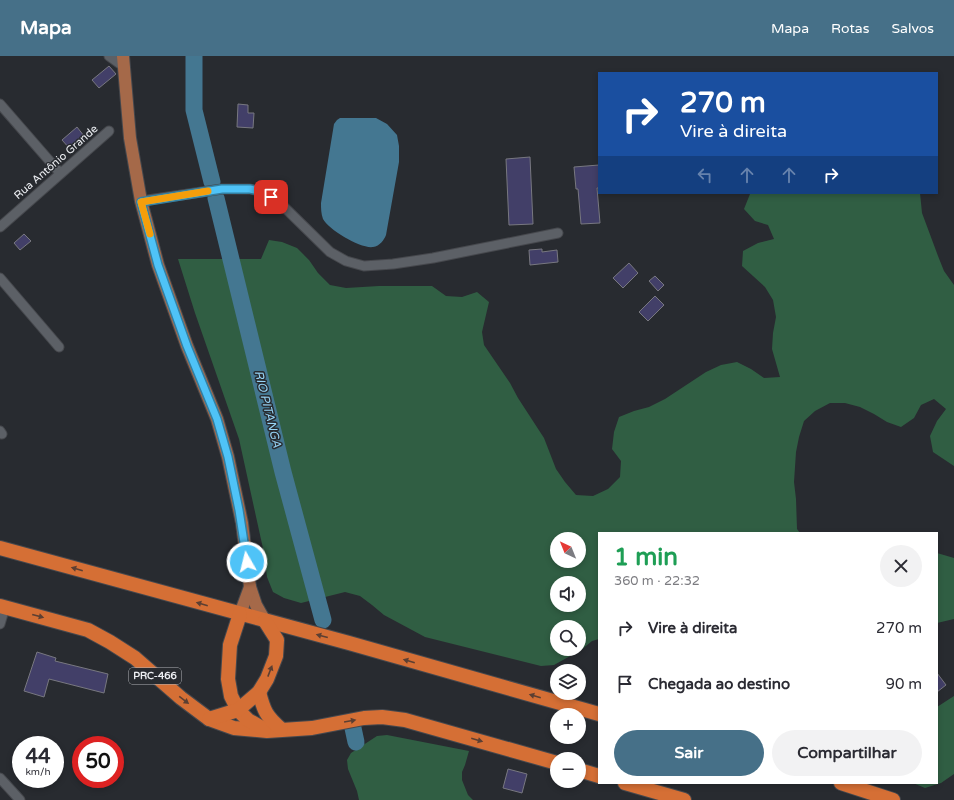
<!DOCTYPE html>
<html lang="pt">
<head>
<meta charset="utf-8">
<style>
	body { margin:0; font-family:"Varela Round",sans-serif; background:#f2f2f3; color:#2b2b33; height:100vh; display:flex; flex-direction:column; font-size:15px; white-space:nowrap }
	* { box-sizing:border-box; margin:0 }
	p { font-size:13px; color:#7c7c81 }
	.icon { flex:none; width:22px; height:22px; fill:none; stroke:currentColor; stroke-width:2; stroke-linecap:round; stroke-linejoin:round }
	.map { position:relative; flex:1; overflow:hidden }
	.details { position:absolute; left:598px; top:476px; width:340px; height:252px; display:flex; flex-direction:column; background:#fff; border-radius:0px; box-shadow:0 2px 6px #0003 }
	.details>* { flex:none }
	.banner { position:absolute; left:598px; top:16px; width:340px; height:122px; border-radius:0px; box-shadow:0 2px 6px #0003; background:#1a4fa0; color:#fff; overflow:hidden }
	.needle { width:26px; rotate:317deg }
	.fabs { position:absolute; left:550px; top:476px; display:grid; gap:8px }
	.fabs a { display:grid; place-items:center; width:36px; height:36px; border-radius:50%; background:#fff; box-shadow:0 2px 6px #0003; font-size:20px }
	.speed { position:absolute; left:12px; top:680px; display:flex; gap:8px; font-size:20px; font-weight:700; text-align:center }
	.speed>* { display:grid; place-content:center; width:52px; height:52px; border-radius:50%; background:#fff; box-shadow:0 2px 6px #0003; line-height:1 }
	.speed small { font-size:10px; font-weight:400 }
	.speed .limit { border:6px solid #d22; background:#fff; color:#111 }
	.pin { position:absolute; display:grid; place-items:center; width:34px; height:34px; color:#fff; margin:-17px; border-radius:8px; box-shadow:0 2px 6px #0006 }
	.me { position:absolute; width:44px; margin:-22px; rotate:352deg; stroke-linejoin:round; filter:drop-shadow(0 0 3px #0008) }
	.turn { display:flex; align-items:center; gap:14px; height:84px; padding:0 16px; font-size:18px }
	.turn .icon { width:52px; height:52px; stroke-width:2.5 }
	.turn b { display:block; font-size:28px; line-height:34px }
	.lanes { display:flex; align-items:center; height:38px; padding:0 16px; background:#0003; justify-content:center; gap:20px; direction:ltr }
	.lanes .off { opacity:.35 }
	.round { display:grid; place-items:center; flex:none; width:42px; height:42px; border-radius:21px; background:#f2f2f3 }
	.summary { display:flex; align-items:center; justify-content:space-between; height:68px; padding:0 16px }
	h1 { font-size:24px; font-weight:700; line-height:30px; color:#1e9e55 }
	.button { display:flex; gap:8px; margin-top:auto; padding:8px 16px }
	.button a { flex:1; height:46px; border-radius:24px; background:#467088; color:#fff; font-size:16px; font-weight:700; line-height:46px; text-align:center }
	.button a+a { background:#f2f2f3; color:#2b2b33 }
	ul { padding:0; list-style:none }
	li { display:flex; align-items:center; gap:12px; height:56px; padding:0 16px }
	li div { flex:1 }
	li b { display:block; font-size:15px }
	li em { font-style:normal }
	header { display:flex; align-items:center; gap:24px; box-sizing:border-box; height:56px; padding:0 20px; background:#467088; color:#fff }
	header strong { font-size:19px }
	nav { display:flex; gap:22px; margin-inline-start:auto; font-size:14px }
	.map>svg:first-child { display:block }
	.forest { fill:#305e43; fill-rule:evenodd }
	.water { fill:#447791 }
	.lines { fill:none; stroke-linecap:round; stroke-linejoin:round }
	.river { stroke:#447791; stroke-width:17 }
	.building { fill:#423f68; stroke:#787880 }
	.minor-casing { stroke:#46484d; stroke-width:11 }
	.major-casing { stroke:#46484d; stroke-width:14 }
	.highway-casing { stroke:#46484d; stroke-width:16 }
	.minor { stroke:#5c6066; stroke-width:9 }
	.major { stroke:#a56949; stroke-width:12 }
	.highway { stroke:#d56f35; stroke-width:14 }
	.oneway { fill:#5c3f32 }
	.route-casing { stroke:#337fa1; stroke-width:10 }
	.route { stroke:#4fc3f7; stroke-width:7 }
	.slow { stroke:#f59e0b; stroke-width:7 }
	.labels { text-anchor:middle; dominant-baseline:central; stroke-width:3; stroke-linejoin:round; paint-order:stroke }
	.shield { fill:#282b30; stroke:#b2b4b8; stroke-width:1 }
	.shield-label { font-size:10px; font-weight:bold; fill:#edeff3 }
	.street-label { font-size:11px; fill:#edeff3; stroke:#282b30 }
	.water-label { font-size:12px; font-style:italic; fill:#96d4f6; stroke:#282b30 }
</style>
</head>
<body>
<header>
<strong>Mapa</strong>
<nav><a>Mapa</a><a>Rotas</a><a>Salvos</a></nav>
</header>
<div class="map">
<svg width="954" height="744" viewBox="0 0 954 744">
	<rect width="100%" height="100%" fill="#282b30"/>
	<g class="forest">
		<path d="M752,137H920L922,157L938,200L944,215L954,229V410L933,396L930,380L937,365L946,353L934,343L921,349L914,362L901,371L887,366L874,358L860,351L845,347H830L815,355L804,365L799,381L796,396L794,426L796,443L797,473L800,477H599V583L592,585L581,594L554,609L541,610L425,581L384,559L372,549L360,540L345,536L301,547L284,542L273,536L267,521L264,497L239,383L195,257L178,203H261L269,184L282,186L297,192L309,204L318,217L330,229L346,232L379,230H432L446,240L462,241L477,236L489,246L482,276L484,289L510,327L518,342L544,382L556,413L565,426L576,439L593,440L608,433L620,421L621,405L612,393L614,376L619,361L634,355L649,351L665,343L706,316L721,309L737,306L751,313L764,322L780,321L772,293L773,277L776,261L773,244L765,231L742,210L743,195L758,187L774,183L768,169L755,165L744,153L750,138ZM557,483H579V505H557ZM557,527H579V549H557ZM557,571H579V593H557Z"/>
		<path d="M937,497L954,502V563L937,567Z"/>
		<path d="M954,640V718L941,727L925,732L913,727H937V651Z"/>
		<path d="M387,679L469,695L465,709L462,716V724L468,739L473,744H359L357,735L348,713L347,704L351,697L377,680Z"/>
	</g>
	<path class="water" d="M340,62H376L387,68L397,79L399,90V106L386,179C384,184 380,190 373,191C361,193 329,174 323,163C321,158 321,152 321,147L334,68L337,64Z"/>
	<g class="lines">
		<g class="river">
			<path d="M194,0V54L212,126"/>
			<path d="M216,142L283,416L323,564"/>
			<path d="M353,672L356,686"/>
		</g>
	</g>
	<g class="building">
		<path d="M109,10L116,18L99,32L92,24Z"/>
		<path d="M238,48L248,49V57H254L253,72L237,71Z"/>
		<path d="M77,71L84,80L70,93L62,84Z"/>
		<path d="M530,101L533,168L509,169L506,103Z"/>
		<path d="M599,109V132H597L600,167L581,168L578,133H576L574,111Z"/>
		<path d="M24,178L31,185L20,194L14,187Z"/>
		<path d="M542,193V196L557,194L558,206L530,209L529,194Z"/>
		<path d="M629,207L638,217L623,232L613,222Z"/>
		<path d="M655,220L664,229L658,235L649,225Z"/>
		<path d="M655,240L664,249L648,265L639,256Z"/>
		<path d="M37,596L56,602L55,605L108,618L104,637L49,623L44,641L24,635Z"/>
		<path d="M937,617L946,629L937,636Z"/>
		<path d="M508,713L527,718L522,737L503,732Z"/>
	</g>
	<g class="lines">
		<defs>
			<g id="minor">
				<path d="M109,0L123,10"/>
				<path d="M0,48L60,117"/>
				<path d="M141,145L222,133H250L263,136L279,146L330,196L346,205L364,210L393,208L433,202L558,177"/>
				<path d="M0,171L109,75"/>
				<path d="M0,222L59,291"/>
				<path d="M0,375L2,378"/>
				<path d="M0,568L5,551"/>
				<path d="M0,722L20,744"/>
			</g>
			<g id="major">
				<path d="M123,0L130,82L141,145L158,209L187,290L217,363L228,401L242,467L250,531L256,549L265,565"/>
				<path d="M240,558L250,531"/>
			</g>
			<g id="highway">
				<path d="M0,492L349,587L599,658"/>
				<path d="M0,550L88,574L110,586L135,602L181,642L209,663L234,672L267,675L312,672L364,662L382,661L405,664L557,707"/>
				<path d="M240,558L230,589L228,623L231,640L238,654L248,664L264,673"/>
				<path d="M259,636C264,655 266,660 281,673"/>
				<path d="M209,663L238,654L259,636L267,623L276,600L277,584L265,565"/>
				<path d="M579,714L599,720"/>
				<path d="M625,727L684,744"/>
				<path d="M841,727L893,744"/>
			</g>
		</defs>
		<use href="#minor" class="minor-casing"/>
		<use href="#major" class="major-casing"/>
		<use href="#highway" class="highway-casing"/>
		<use href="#minor" class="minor"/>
		<use href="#major" class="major"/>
		<use href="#highway" class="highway"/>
	</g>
	<defs><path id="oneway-solid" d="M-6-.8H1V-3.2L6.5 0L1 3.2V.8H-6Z"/></defs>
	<g class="oneway">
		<use href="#oneway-solid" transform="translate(77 513) rotate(-164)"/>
		<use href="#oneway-solid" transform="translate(202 548) rotate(-164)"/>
		<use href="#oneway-solid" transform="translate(38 560) rotate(15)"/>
		<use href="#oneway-solid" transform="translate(322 580) rotate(-165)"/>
		<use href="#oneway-solid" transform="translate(409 605) rotate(-164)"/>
		<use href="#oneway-solid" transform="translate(270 615) rotate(-69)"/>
		<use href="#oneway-solid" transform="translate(535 640) rotate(-164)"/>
		<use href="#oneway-solid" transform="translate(184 644) rotate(37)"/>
		<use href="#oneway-solid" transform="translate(350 665) rotate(-10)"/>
		<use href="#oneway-solid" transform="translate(477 684) rotate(16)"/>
	</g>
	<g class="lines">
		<defs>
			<path id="route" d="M247,506L239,454L228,401L217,363L187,290L158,209L141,146L222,133H250L263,136L271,141"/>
		</defs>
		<use href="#route" class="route-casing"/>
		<use href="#route" class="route"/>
		<path class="slow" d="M150,178L141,146L208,135"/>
	</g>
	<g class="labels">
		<rect class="shield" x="129" y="612" width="52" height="16" rx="3"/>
		<g class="shield-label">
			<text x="155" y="620">PRC-466</text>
		</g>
		<g class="street-label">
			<text transform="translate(56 106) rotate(-41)">Rua Antônio Grande</text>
		</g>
		<g class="water-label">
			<text transform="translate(268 353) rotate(76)">RIO PITANGA</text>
		</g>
	</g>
</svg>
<div class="fabs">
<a><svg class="needle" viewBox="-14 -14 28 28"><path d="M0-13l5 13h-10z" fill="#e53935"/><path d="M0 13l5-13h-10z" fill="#7c7c81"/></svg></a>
<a><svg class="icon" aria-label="sound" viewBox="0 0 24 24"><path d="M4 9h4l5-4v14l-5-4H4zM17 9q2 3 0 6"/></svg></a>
<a><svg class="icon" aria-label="search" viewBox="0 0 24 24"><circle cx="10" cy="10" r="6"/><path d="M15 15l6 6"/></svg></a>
<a><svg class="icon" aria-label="layers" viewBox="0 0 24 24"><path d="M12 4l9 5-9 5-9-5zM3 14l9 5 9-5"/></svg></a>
<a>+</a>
<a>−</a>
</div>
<div class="speed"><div>44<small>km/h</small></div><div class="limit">50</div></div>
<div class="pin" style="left:271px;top:141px;background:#d93025"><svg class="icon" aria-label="arrive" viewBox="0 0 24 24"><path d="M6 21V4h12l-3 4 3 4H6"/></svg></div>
<svg class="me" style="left:247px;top:506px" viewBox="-20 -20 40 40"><circle r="17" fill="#4fc3f7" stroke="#fff" stroke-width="3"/><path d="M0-11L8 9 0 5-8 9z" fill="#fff"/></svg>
<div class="banner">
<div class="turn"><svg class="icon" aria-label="right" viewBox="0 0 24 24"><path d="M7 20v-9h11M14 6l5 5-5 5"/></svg><div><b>270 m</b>Vire à direita</div></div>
<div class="lanes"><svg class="icon off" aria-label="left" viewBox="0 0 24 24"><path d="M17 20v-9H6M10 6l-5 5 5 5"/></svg><svg class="icon off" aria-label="ahead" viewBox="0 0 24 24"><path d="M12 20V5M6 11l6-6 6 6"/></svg><svg class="icon off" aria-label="ahead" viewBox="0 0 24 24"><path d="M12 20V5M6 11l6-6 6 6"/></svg><svg class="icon" aria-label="right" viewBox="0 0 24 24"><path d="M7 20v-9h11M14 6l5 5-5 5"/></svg></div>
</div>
<section class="details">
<div class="summary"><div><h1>1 min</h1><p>360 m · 22:32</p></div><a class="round"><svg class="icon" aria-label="close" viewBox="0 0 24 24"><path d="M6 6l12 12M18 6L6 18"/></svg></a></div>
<ul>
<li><svg class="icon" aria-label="right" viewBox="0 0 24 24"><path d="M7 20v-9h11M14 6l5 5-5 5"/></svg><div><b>Vire à direita</b></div><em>270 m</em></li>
<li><svg class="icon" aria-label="arrive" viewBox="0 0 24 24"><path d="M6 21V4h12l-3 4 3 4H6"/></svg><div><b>Chegada ao destino</b></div><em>90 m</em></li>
</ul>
<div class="button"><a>Sair</a><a>Compartilhar</a></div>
</section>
</div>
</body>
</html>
